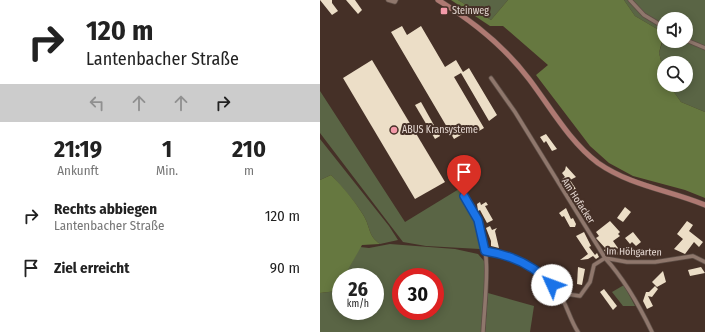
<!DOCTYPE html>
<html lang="de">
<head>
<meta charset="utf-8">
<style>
	body { margin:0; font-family:"Fira Sans Condensed",sans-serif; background:#f2f2f2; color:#222; height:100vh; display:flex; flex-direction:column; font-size:15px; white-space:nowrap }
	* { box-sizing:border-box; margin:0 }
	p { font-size:13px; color:#767676 }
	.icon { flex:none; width:22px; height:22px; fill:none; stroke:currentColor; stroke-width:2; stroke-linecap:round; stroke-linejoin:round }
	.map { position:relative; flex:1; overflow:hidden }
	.sheet { display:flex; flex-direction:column; background:#fff; width:320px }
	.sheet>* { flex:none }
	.hud { background:#fff; color:#222; overflow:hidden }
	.controls { position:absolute; left:337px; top:12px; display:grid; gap:8px }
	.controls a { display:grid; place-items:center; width:36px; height:36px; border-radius:50%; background:#fff; box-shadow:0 2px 10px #0003; font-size:20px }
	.speed { position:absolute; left:12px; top:268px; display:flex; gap:8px; font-size:20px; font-weight:700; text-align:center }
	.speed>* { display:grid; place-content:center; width:52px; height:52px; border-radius:50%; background:#fff; box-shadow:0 2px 10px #0003; line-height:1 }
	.speed small { font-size:10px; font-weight:400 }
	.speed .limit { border:6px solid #d22; background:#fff; color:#111 }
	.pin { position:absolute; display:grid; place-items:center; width:34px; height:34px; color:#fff; margin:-41px -17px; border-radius:50% 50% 50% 0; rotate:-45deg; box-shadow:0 0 4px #0007 }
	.pin .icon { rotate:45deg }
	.me { position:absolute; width:44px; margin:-22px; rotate:313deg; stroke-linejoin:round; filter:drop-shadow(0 0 3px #0008) }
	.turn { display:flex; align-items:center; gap:14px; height:84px; padding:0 20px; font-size:18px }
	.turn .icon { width:52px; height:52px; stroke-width:2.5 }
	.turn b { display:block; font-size:28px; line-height:34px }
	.lanes { display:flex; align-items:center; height:38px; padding:0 20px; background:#0003; justify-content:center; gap:20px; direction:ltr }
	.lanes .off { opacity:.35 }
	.eta { display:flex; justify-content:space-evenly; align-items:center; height:68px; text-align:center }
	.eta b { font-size:24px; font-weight:700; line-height:28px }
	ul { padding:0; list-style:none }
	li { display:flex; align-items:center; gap:12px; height:52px; padding:0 20px }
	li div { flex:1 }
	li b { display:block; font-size:15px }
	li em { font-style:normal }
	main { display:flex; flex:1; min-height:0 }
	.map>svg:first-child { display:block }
	.green { fill:#5a6545; fill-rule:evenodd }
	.forest { fill:#667840 }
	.building { fill:#ecdec7 }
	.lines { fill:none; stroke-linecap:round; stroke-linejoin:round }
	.street-casing { stroke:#5e4e46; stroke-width:5 }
	.secondary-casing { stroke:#5e4e46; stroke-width:6 }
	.street { stroke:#8f776c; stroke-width:3.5 }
	.secondary { stroke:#ae7972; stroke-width:5 }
	.route-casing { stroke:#114b97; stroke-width:10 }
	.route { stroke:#1a73e8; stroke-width:7 }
	.poi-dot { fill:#f39aa9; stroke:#453027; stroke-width:1.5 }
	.labels { text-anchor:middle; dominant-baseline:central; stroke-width:4; stroke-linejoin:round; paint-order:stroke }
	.poi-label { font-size:10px; fill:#e5d8d2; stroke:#453027; text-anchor:start }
	.street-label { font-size:10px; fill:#e5d8d2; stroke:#453027 }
</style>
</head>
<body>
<main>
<section class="sheet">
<div class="hud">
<div class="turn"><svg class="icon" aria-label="right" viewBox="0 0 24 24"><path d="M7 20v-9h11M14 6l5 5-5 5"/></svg><div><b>120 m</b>Lantenbacher Straße</div></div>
<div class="lanes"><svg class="icon off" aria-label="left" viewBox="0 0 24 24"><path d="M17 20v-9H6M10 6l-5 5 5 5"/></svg><svg class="icon off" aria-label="ahead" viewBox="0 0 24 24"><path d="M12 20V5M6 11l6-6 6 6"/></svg><svg class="icon off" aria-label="ahead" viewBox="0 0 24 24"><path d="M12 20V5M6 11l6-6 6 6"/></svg><svg class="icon" aria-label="right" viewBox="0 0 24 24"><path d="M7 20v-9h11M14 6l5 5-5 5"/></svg></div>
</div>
<div class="eta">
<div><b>21:19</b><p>Ankunft</p></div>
<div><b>1</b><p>Min.</p></div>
<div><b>210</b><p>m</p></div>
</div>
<ul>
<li><svg class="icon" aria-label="right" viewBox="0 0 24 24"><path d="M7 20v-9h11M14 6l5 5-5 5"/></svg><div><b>Rechts abbiegen</b><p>Lantenbacher Straße</p></div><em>120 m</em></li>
<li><svg class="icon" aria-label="arrive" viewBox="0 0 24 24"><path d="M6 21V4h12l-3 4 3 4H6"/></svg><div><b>Ziel erreicht</b></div><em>90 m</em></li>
</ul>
</section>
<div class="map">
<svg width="385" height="332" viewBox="0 0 385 332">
	<rect width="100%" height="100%" fill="#453027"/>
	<g class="green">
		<path d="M138,0H188L171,20Z"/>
		<path d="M304,0H385V112L361,102L349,85H366V63H344V72L339,53L344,36V41H366V19H344V33L315,16Z"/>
		<path d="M0,91L85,222L139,189C147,205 167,230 160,249L106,246L83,242L0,133Z"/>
		<path d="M0,139L69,226L78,240L60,244C47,235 51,226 42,213C33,199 22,187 11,175L0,180Z"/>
		<path d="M70,244L135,249L158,254L164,261L165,283L162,332H0V293L17,291L21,283V311H55V277H24L40,247L49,248ZM81,277H115V311H81Z"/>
		<path d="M304,285L315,306H303L292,292Z"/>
		<path d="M168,293L214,306L210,332H165Z"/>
	</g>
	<g class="forest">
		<path d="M131,0H138L171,20L188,0H304L315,16L344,33L339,53L344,72V85H349L361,102L385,112V198L365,190L313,176L289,163L270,146L216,75L228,65L183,26H170Z"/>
		<path d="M11,175C23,187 33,199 42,213C51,226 47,235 60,244L42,245L24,277H21V283L17,291L0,293V180Z"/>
	</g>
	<g class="building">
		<path d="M0,0H12V3L18,11L12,15Z"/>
		<path d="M26,0H35L42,10L38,14Z"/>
		<path d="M82,26L87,35L101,26L125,67L136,60L143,72L149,68L177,115L169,121L141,73L134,77L164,128L154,134L151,129L134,139L71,32Z"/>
		<path d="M52,60L125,182L95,199L23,78Z"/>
		<path d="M101,102L120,136L115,139L95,105Z"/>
		<path d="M226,134L237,149L232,151L226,141L224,143L220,137Z"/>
		<path d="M246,166L256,177L250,180L256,189L251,192L241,180L245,177L242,173L245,170Z"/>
		<path d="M160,202L161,205L166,202L168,205L165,206L173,220L167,223L160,210L158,211L157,204Z"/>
		<path d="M305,207L311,212L303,222L297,218Z"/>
		<path d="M246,208L251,219L253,218L256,224L255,227H250L244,216L242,217L239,213Z"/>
		<path d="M290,221L300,232L298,234L300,236L293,241L298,248L296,250L299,254L295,256L289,250L286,253L284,250L286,249L276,238L279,236L276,232Z"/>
		<path d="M367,221L373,225L369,231L383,242L379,247L374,242L365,254L354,249L363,239L357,234Z"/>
		<path d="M170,226L172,230L177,228L175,231L179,248L171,246V241L166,228Z"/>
		<path d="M264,232L271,246L269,247L275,255L277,253L279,257L276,259L273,256L268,259L260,260L268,254L256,236Z"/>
		<path d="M313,232L321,242L316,246L312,242L310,244L305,238Z"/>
		<path d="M258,267L265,269L262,285L257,284Z"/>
		<path d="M381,267L385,273L370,276L368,270Z"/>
		<path d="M343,271L346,282L337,287L332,282Z"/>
		<path d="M335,286L338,289L332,297L328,296L333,306L327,309L323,301L326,292H329Z"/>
		<path d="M284,289L297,306L293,310L280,292Z"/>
	</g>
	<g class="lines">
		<defs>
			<g id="street">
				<path d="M68,0L75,2L76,0"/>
				<path d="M310,0L324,15L344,27"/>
				<path d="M366,40L385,48"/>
				<path d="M171,78L195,112L285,258C305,280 319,305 332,332"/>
				<path d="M144,196C149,204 154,212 158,221C172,256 165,295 163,332"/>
				<path d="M165,251C193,256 224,268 239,293C247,305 250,320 258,332"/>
				<path d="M240,293L260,296L270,282L274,265L285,258L307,262H335L373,256L385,262"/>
			</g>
			<path id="secondary" d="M118,0C153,21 184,46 209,79C231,108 249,141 278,163C311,186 349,190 385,205"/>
		</defs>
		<use href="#street" class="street-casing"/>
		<use href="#secondary" class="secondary-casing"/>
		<use href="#street" class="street"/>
		<use href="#secondary" class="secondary"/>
	</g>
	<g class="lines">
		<defs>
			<path id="route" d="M144,196L158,220L165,251C191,255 215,266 232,285"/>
		</defs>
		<use href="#route" class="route-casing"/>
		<use href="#route" class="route"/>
	</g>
	<g class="poi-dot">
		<rect x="120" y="7" width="8" height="8" rx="2"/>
		<circle cx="74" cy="130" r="4"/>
	</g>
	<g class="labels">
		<g class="poi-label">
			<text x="132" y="11">Steinweg</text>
			<text x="82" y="130">ABUS Kransysteme</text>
		</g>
		<g class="street-label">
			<text transform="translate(258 201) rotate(57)">Am Hofacker</text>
			<text transform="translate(314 252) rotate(1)">Im Höhgarten</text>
		</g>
	</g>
</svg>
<div class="controls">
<a><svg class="icon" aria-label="sound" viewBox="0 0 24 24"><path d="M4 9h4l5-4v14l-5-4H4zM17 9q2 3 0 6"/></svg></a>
<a><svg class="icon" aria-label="search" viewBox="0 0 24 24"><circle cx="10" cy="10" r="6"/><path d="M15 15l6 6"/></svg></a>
</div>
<div class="speed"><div>26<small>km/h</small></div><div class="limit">30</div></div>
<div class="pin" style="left:144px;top:196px;background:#d93025"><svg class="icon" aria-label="arrive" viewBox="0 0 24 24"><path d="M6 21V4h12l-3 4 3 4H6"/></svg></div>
<svg class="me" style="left:232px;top:285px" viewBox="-20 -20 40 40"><circle r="19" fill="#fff"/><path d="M0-13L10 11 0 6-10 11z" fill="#1a73e8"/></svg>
</div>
</main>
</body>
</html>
